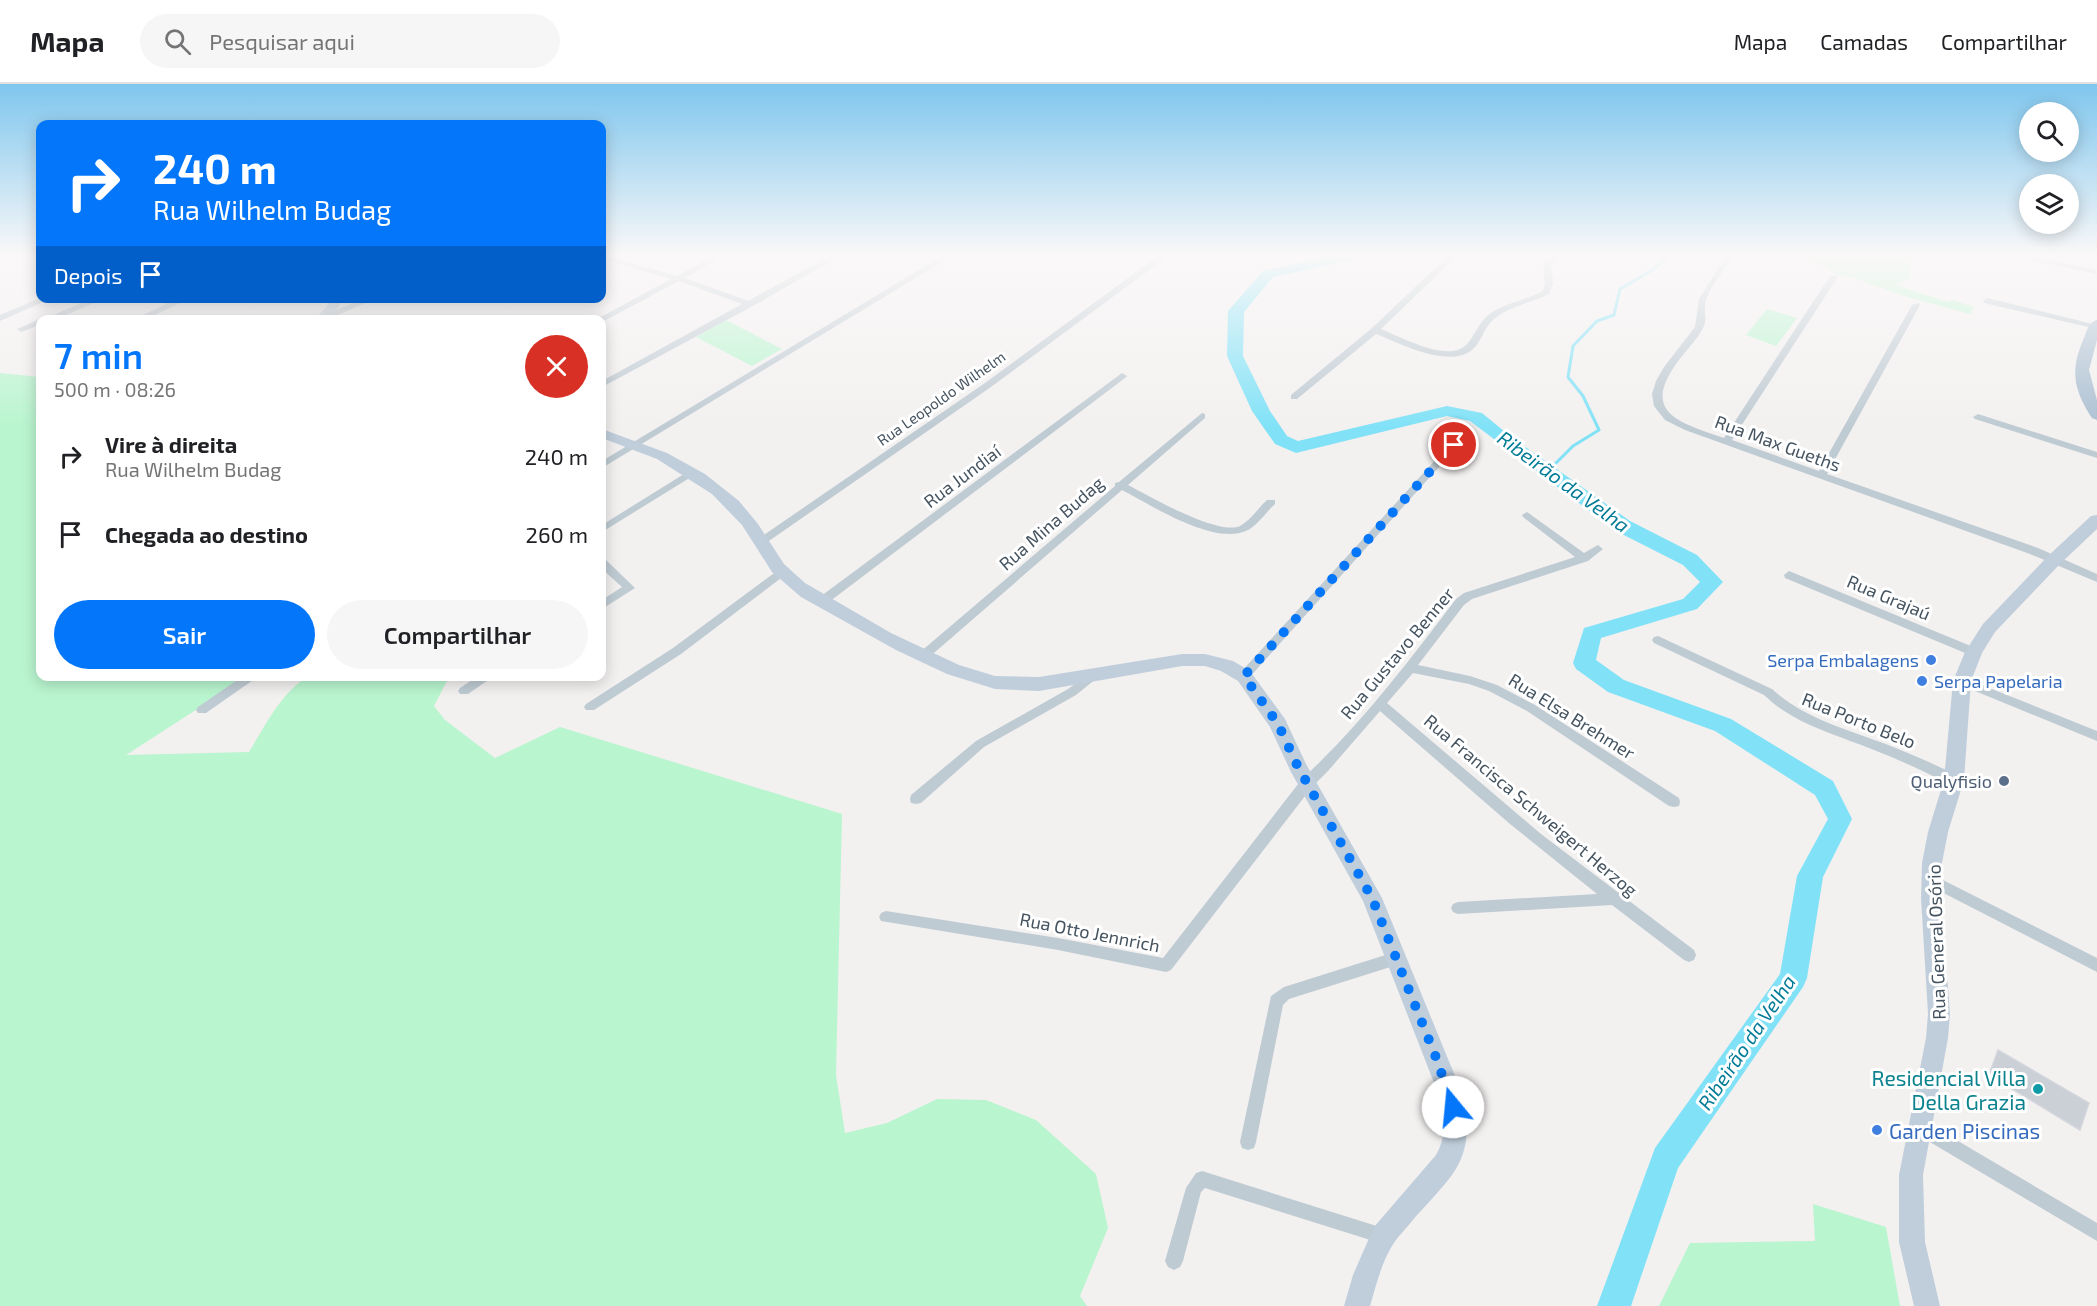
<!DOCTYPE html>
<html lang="pt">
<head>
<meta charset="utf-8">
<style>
	body { margin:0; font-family:"Exo 2",sans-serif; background:#f6f6f6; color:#202124; height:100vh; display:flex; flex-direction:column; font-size:22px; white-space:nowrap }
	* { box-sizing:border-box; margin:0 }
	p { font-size:20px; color:#757577 }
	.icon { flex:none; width:33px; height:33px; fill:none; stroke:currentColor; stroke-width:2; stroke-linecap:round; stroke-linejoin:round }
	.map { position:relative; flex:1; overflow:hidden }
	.drawer { position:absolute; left:36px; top:231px; width:570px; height:366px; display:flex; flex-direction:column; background:#fff; border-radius:12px; box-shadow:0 3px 15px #0003 }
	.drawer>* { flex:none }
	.top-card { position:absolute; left:36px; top:36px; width:570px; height:183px; border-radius:12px; box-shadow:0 3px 15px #0003; background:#0376fa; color:#fff; overflow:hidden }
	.tools { position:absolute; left:2019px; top:18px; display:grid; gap:12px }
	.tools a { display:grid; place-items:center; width:60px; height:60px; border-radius:50%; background:#fff; box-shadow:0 3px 15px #0003; font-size:30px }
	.pin { position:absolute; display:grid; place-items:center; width:51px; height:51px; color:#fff; margin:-26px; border:3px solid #fff; border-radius:50%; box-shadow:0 2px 6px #0007 }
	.me { position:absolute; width:66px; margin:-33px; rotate:343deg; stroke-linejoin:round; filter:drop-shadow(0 0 4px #0008) }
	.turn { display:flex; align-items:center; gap:21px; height:126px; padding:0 18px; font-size:27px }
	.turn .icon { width:78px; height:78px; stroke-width:2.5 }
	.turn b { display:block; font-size:42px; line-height:51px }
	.then { display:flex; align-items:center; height:57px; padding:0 18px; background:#0003; gap:12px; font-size:22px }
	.round { display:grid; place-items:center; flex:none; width:63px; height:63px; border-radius:32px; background:#f6f6f6 }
	.summary { display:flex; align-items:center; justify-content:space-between; height:102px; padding:0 18px }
	h1 { font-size:36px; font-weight:600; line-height:45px; color:#0376fa }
	.button { display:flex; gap:12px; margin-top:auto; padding:12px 18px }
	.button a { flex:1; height:69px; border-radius:36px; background:#0376fa; color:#fff; font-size:24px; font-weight:600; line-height:69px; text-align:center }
	.button a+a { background:#f6f6f6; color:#202124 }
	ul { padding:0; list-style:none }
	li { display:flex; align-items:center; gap:18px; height:78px; padding:0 18px }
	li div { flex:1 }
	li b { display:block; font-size:22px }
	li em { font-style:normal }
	header { display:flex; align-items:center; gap:36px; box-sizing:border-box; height:84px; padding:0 30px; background:#fff; border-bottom:2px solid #e0e0e0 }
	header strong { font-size:28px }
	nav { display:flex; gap:33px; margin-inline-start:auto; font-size:21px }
	.search { width:420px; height:54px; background:#f6f6f6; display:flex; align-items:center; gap:15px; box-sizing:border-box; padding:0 21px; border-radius:33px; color:#757577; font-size:22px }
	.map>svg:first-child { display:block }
	.green { fill:#b9f5cf }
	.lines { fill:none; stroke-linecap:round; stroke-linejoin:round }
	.stream { stroke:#81e2f7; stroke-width:3 }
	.river { fill:#81e2f7; fill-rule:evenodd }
	.building { fill:#cbcfd6; stroke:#d3d6dc; stroke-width:1.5 }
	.street { fill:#bfcbd3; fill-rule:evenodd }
	.secondary { fill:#c0cedb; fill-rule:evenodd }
	.primary { fill:#acc0d2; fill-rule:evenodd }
	.route { stroke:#0376fa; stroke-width:10; stroke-dasharray:0 18 }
	.shop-dot { fill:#3f7fe0; stroke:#fff; stroke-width:2 }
	.service-dot { fill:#5c6f8a; stroke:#fff; stroke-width:2 }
	.culture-dot { fill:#0f9aa8; stroke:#fff; stroke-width:2 }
	.labels { text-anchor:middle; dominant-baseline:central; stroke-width:6; stroke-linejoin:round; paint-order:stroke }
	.far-street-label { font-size:15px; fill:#455460; stroke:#fff }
	.street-label { font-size:18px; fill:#455460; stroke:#fff }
	.shop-label { font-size:18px; fill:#366cbe; stroke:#fff; text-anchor:end }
	.service-label { font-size:18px; fill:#4e5e75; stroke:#fff; text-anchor:end }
	.water-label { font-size:20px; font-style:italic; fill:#037c97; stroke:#fff }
	.near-culture-label { font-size:21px; fill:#0d838f; stroke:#fff; text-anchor:end }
	.near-shop-label { font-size:21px; fill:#366cbe; stroke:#fff; text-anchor:start }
</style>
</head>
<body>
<header>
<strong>Mapa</strong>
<div class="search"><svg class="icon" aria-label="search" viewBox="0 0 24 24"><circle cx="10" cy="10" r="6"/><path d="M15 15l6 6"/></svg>Pesquisar aqui</div>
<nav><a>Mapa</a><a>Camadas</a><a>Compartilhar</a></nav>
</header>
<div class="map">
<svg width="2097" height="1222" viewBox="0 0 2097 1222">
	<rect width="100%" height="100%" fill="#f3f0f0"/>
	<g class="green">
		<path d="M1790,172H1911L1910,194L1895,201L1948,218L1952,216L1974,223L1970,230L1907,213L1851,193L1837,192L1826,183Z"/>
		<path d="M1767,225L1797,234L1776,262L1746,251Z"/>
		<path d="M726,236L782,265L752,282L696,253Z"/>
		<path d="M0,289L40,293V592L247,593L126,671L249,668C265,642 281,609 307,593H449L434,622L445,636L495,674L560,643L842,730L836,991L845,1049L887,1039L937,1015L986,1016L1036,1036L1096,1090L1108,1144L1080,1212L1087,1222H0Z"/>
		<path d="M1813,1120L1886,1143L1900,1222H1659L1690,1159L1815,1157Z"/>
	</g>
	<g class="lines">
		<path class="stream" d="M1547,388L1573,362L1599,346L1583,312L1568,293L1573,262L1597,237L1614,231L1620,205L1654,185L1669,172"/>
		<path class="river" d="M1330,172H1359L1352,176L1273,193L1244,228L1243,272L1270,327L1287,352L1298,357L1447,322L1482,329L1510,352L1630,437L1697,471L1723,498L1697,525L1601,554L1596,576L1624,596L1731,635L1833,697L1852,735L1823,793L1807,894L1803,903L1678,1084L1631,1222H1597L1651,1075L1655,1064L1780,890L1797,792L1828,735L1815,711L1715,647L1608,608L1576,585L1573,579L1584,544L1683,515L1700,498L1683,481L1616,447L1470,337L1447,332L1296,369L1275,360L1252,327L1227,272L1228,227L1263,187Z"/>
	</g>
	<path class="building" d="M1998,966L2089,1019L2080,1046L1989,991Z"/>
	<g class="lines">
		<g class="street">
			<path d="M602,172H608L677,192L713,172H723L685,194L748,217L830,172H840L753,222L602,303V297L742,220L679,197L602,238V236H598L599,234L671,195L602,175Z"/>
			<path d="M942,172H952L602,384V377Z"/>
			<path d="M1158,172H1168L991,303L766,459H758L757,457L758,455L985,299Z"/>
			<path d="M1448,172H1457L1381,245C1401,253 1451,281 1468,259C1476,249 1480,236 1491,229C1506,219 1526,216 1543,207L1545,200L1543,178L1554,172H1565L1551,179L1553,200L1549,210C1532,219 1509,222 1494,235C1484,243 1482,257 1473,265C1450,286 1399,259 1376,250L1297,315H1291V311L1372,244Z"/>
			<path d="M1726,172H1734C1724,187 1709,202 1705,220C1704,227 1707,235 1704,242C1698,255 1687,265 1679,276C1639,329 1679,338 1724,354L1830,192H1836L1837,194L1732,356L1819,387L1912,221L1919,219L1920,221L1827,390L2038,464L2097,490V498L2030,470L1685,346L1665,336L1654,322L1652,310L1656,297L1664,283L1695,243L1699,215Z"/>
			<path d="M2030,172L2097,186V190L2030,176Z"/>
			<path d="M40,214H52L0,237V231Z"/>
			<path d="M92,214H105L55,236H42Z"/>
			<path d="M178,214H190L145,236H133Z"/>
			<path d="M364,214H377L326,236L318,234Z"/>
			<path d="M1987,214L2097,241V245L1984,219L1983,217Z"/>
			<path d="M40,235V241L21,248L17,245Z"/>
			<path d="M1122,289L1127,292L1125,294L825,521H817L815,518L817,515Z"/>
			<path d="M1202,329L1205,330V334L1128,401C1149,412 1218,452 1240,442C1251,436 1259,423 1267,416H1275V420C1266,428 1258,441 1248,446C1215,463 1151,421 1122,406L927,575H919L917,572L919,569L1115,402V399L1119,398Z"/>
			<path d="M1978,330L2097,368V374L1975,335L1973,333Z"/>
			<path d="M1454,358L1459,361L1457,363L1248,595H1240L1238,592L1240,589L1451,359Z"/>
			<path d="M692,385L696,386V390L602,448V441Z"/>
			<path d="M1527,428L1584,469L1598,461L1603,465L1588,477L1472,515L1464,521L1418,581L1470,592L1497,601L1535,621L1679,714L1680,718L1679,722L1674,723L1669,722L1527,627L1489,607L1469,600L1413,589L1387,619L1541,750L1694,866L1696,871L1694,876L1689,878L1684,876L1612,821L1458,830L1453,828L1451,824L1453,820L1458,818L1597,810L1510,740L1380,627L1328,687L1312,703L1171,886L1166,888L1058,866L881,837L879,833L881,829L886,827L1058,854L1163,874L1302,695C1359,643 1409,577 1456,515L1464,509L1575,473L1523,433L1522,431Z"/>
			<path d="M602,475L606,476L635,504L602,525V516L622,503L602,485Z"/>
			<path d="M781,484L786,488L785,491L681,570L594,626H586L584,623L586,620L673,564Z"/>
			<path d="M1789,487L1978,565L1980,568L1978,571H1970L1785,494L1784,491Z"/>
			<path d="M1658,552L1772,605C1804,634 1843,644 1883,659C1909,669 1934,680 1959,692L1960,696L1959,700L1954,701L1949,700C1925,688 1900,676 1874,666C1835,650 1795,641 1764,611L1654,559L1652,556L1654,553Z"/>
			<path d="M1093,587L1097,588L1099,591L1097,594L1076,611L984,663L921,719L916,720L911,719L910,715L911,711L976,657L1068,605Z"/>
			<path d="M243,592H259L206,629H198L196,626L198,623Z"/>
			<path d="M478,592H494L468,610H460L458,607L460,604Z"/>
			<path d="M1962,593L2097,647V657L1958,600L1956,597Z"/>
			<path d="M1931,790L2097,874V888L1926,800L1924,796L1926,792Z"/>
			<path d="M1395,868L1400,870L1402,875L1400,880L1289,915L1283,921L1256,1058L1254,1064L1248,1066L1242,1064L1240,1058L1271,912L1284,903Z"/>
			<path d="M1919,1034L2097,1139V1157L1913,1048L1911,1042L1913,1036Z"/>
			<path d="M1202,1087L1383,1144L1389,1146L1391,1152L1389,1158L1383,1160L1205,1104L1201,1108L1183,1177L1180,1183L1174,1186L1168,1183L1165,1177L1186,1104L1196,1089Z"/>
		</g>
		<g class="secondary">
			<path d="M330,214H342L339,223L328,236H314L327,222Z"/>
			<path d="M602,345L667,369L705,390L739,417L758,440L784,480L805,499L891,549L959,581L995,592L1039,593L1182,570H1205L1233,577L1250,587L1285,635L1306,680L1382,814L1462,1009C1477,1077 1454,1089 1412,1137C1406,1145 1397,1153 1392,1162C1381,1180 1376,1202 1370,1222H1344L1353,1191L1374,1143L1436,1071C1448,1051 1443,1031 1438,1009L1363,817L1291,688L1270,643L1238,597L1221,587L1205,582H1182L1039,607L995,605L947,590L896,566L801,513L772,488L742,441L712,410L657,375L602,354Z"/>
			<path d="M2097,431V445L2060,480L1995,548L1982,569L1971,597L1964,696L1948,748L1942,779L1941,814L1950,930L1948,954L1923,1091L1925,1158L1940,1222H1914L1899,1158V1091L1926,954L1928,930L1921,814L1922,779L1928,748L1944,696L1953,597L1965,568L1983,540L2048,472L2091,432Z"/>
		</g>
		<path class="primary" d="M2097,236V256L2089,286L2097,316V336L2092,334C2073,305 2070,285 2084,254C2087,246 2089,238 2097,236Z"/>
	</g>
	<linearGradient id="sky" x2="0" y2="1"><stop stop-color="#7fc6ee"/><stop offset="0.5" stop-color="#faf8f8"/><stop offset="1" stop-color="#faf8f8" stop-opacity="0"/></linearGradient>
	<rect width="2097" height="343" fill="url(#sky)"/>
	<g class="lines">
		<path class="route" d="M1453,1023L1437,976L1372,814L1298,683L1278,640L1244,592L1454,361"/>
	</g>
	<g class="shop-dot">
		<circle cx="1931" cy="576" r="6"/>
		<circle cx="1922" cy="597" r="6"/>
		<circle cx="1877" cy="1046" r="6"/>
	</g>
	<circle class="service-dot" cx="2004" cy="697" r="6"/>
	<circle class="culture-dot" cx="2038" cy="1005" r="6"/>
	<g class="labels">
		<g class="far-street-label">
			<text transform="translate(941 314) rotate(-35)">Rua Leopoldo Wilhelm</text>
		</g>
		<g class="street-label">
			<text transform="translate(1778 359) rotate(20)">Rua Max Gueths</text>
			<text transform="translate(962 392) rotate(-37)">Rua Jundiaí</text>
			<text transform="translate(1051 439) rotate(-41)">Rua Mina Budag</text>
			<text transform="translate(1889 513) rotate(23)">Rua Grajaú</text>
			<text transform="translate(1397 569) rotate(-50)">Rua Gustavo Benner</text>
			<text transform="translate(1572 632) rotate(32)">Rua Elsa Brehmer</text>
			<text transform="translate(1859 636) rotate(22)">Rua Porto Belo</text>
			<text transform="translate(1531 721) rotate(40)">Rua Francisca Schweigert Herzog</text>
			<text transform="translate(1090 848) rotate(11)">Rua Otto Jennrich</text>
			<text transform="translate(1936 858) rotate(-92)">Rua General Osório</text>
		</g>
		<g class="shop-label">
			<text x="1919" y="576">Serpa Embalagens</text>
			<text x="1934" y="597" text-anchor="start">Serpa Papelaria</text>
		</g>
		<g class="service-label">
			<text x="1992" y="697">Qualyfisio</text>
		</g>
		<g class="water-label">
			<text transform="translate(1564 397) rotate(36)">Ribeirão da Velha</text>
			<text transform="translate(1746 958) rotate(-56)">Ribeirão da Velha</text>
		</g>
		<g class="near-culture-label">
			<text x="2026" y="993">Residencial Villa<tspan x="2026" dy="24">Della Grazia</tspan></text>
		</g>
		<g class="near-shop-label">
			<text x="1889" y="1046">Garden Piscinas</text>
		</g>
	</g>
</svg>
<div class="tools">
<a><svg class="icon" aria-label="search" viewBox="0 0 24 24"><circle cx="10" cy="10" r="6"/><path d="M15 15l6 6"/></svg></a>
<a><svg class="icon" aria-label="layers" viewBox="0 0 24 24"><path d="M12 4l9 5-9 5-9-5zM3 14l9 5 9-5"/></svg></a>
</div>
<div class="pin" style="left:1454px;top:361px;background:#d93025"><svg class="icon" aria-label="arrive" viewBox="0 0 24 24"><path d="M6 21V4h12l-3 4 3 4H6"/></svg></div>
<svg class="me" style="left:1453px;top:1023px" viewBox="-20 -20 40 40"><circle r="19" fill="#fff"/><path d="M0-13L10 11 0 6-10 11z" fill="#0376fa"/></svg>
<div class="top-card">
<div class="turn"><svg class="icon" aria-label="right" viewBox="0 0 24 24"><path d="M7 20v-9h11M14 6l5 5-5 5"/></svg><div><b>240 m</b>Rua Wilhelm Budag</div></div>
<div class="then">Depois<svg class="icon" aria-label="arrive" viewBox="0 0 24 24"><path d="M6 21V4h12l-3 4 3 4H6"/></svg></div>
</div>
<section class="drawer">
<div class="summary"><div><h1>7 min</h1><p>500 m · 08:26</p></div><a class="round" style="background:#d93025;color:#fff"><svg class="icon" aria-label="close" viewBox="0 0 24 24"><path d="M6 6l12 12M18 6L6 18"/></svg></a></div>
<ul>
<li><svg class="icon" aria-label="right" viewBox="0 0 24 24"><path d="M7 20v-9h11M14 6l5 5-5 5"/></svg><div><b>Vire à direita</b><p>Rua Wilhelm Budag</p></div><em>240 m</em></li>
<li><svg class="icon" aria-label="arrive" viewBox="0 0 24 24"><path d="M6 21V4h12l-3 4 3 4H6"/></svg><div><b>Chegada ao destino</b></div><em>260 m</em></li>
</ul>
<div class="button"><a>Sair</a><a>Compartilhar</a></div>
</section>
</div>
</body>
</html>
